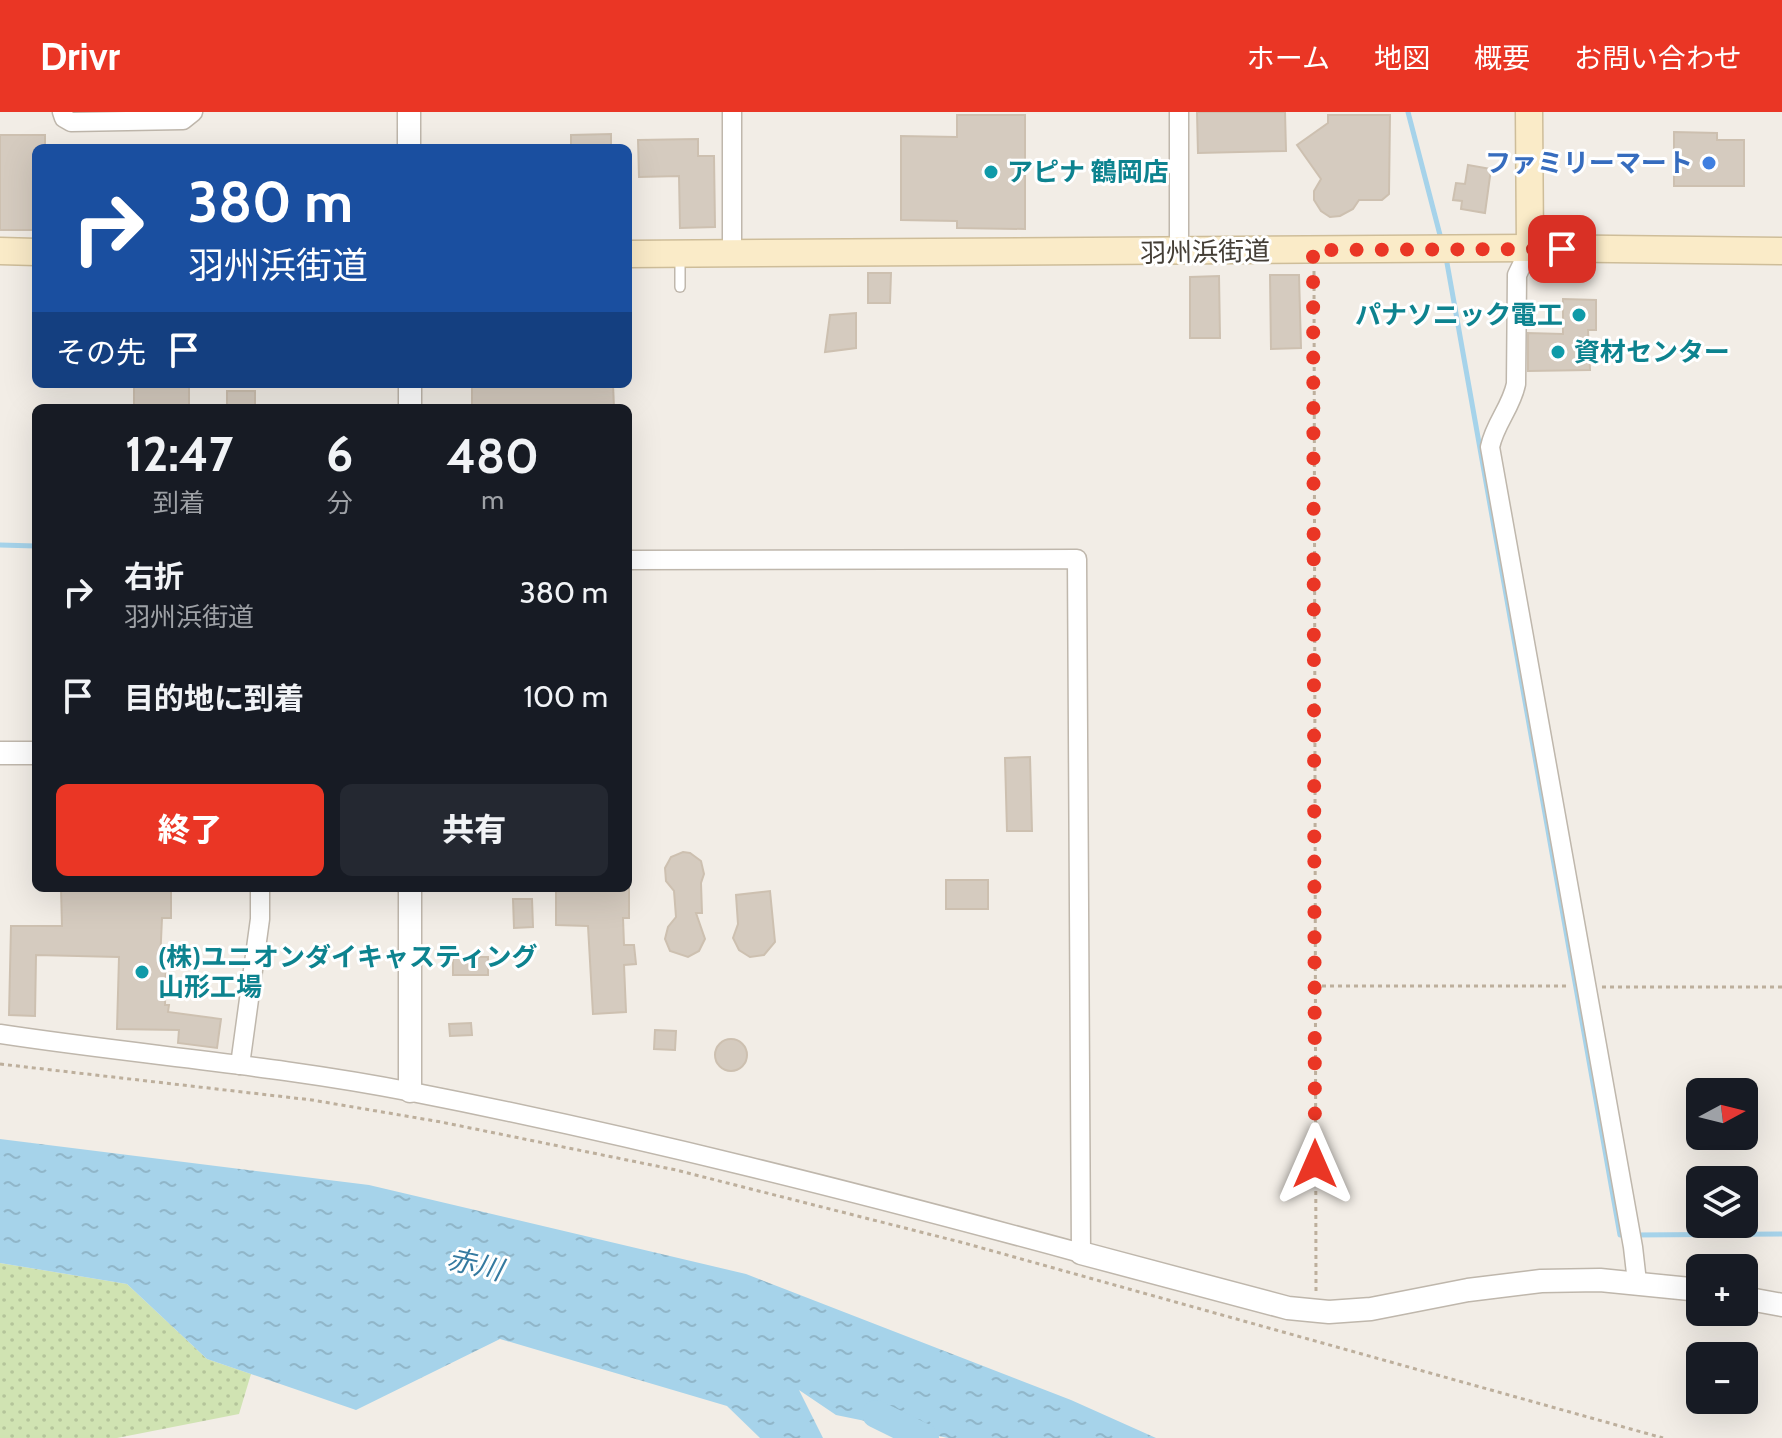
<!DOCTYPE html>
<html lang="ja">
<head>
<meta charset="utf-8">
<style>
	body { margin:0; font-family:Cabin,"Noto Sans JP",sans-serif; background:#242831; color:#f1f3f6; height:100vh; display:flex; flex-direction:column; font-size:30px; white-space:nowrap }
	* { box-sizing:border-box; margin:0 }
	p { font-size:26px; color:#9ea1a6 }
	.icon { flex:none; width:44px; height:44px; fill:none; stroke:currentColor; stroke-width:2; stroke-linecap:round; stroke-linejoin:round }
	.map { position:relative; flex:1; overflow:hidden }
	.drawer { position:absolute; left:32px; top:292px; width:600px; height:488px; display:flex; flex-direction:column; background:#171b24; border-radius:12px; box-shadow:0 8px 32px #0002 }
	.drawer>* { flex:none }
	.guide { position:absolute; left:32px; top:32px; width:600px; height:244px; border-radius:12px; box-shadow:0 8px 32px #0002; background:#1a4fa0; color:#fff; overflow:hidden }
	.needle { width:52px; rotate:83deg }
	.buttons { position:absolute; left:1686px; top:966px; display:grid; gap:16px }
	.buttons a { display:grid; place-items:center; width:72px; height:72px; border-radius:12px; background:#171b24; box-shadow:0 8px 32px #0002; font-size:40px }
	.pin { position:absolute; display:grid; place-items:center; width:68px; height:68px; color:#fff; margin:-34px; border-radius:16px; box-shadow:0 4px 12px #0006 }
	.me { position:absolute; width:88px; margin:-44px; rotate:0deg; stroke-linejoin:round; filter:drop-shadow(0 0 6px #0008) }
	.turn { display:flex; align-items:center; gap:28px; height:168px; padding:0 24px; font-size:36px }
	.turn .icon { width:104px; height:104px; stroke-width:2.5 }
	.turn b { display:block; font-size:56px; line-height:68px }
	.then { display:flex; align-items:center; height:76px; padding:0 24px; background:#0003; gap:16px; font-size:30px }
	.eta { display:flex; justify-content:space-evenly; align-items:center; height:136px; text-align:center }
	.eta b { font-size:48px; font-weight:800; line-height:56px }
	.button { display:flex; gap:16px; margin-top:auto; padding:16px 24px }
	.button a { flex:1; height:92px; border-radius:12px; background:#ea3625; color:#fff; font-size:32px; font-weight:800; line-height:92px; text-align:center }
	.button a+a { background:#242831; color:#f1f3f6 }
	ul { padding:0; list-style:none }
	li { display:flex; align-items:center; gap:24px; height:104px; padding:0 24px }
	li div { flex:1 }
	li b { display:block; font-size:30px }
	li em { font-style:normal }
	header { display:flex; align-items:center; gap:48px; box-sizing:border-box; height:112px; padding:0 40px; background:#ea3625; color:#fff }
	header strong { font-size:38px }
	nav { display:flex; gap:44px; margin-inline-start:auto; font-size:28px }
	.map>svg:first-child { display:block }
	.green { fill:url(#green-dots) }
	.water { fill:url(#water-ripples) }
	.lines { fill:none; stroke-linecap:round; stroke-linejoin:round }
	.stream { stroke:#a6d3ea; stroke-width:5 }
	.river { stroke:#a6d3ea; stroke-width:28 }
	.building { fill:#d5cbbf; stroke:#cdc0b0; stroke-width:2 }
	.service-casing { stroke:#bfb7ac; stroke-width:12 }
	.minor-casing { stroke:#bfb7ac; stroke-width:21 }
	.tertiary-casing { stroke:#bfb7ac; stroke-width:25 }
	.secondary-casing { stroke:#cebd99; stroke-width:29 }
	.path { stroke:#bdaf9c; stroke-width:3; stroke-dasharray:4 4; stroke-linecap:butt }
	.service { stroke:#fff; stroke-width:9 }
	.minor { stroke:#fff; stroke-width:18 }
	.tertiary { stroke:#fff; stroke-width:22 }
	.secondary { stroke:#faebc8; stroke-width:26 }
	.route { stroke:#ea3625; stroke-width:14; stroke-dasharray:0 25.2 }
	.shop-dot { fill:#3f7fe0; stroke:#fff; stroke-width:3 }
	.culture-dot { fill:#0f9aa8; stroke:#fff; stroke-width:3 }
	.labels { text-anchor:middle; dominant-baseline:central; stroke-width:6; stroke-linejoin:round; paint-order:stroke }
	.shop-label { font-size:26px; font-weight:bold; fill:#366cbe; stroke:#fff; text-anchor:end }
	.culture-label { font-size:26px; font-weight:bold; fill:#0d838f; stroke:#fff; text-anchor:start }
	.street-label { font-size:26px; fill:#443e36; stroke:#fff }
	.water-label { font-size:28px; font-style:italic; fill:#357aa0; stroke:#fff }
</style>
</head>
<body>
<header>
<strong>Drivr</strong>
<nav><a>ホーム</a><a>地図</a><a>概要</a><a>お問い合わせ</a></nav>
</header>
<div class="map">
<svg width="1782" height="1326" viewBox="0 0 1782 1326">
	<defs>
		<pattern id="green-dots" width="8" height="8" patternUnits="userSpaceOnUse" patternTransform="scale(2)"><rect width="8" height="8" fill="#d0e3b2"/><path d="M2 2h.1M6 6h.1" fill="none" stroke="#b4c49a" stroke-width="1.8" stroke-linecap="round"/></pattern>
		<pattern id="water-ripples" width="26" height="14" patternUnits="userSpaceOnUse" patternTransform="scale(2)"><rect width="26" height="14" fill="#a6d3ea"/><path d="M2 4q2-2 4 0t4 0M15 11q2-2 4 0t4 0" fill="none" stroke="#90b6c9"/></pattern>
	</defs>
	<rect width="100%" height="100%" fill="#f2ede6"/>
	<path class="green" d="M0,1151L127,1172L207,1247L251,1262L239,1302L117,1326H0Z"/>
	<path class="water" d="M0,1027L369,1073L746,1162L1071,1288L1156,1326H948L836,1303L799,1278L823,1326H760L727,1294L500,1227L356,1298L207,1247L127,1172L0,1151Z"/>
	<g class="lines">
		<g class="stream">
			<path d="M1408,0L1440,123"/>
			<path d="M1447,151L1620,1123H1625"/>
			<path d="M0,433L36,434"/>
			<path d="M1635,1123L1782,1122"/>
		</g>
		<path class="river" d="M876,1302L925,1326"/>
	</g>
	<g class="building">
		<path d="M1197,0H1285L1286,39L1198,41Z"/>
		<path d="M957,3H1025V117L957,116V109L901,108V24L957,25Z"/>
		<path d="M1328,3H1390L1389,82L1382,88H1359L1353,97L1340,104L1330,105L1321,99L1314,88V79L1321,67L1297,33L1328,11Z"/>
		<path d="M1674,20L1717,21V28H1744V74H1674Z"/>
		<path d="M611,22V36H571V23Z"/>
		<path d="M0,23H45V36H36V118H0Z"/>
		<path d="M698,27V44H714L715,115L680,116L679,64L639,65L638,28Z"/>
		<path d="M1468,53L1491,57L1485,101L1461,97L1462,89L1453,88L1456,71L1465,72Z"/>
		<path d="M868,161H891L890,191H868Z"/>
		<path d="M1270,163H1299L1301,236L1271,237Z"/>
		<path d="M1219,164L1220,226H1190V165Z"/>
		<path d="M1563,187L1596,188V218H1588L1590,258L1528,259V221L1563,222Z"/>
		<path d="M856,201V236L825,240L830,203Z"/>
		<rect x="134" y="272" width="55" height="24"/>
		<path d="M472,272H613L614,296H472Z"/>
		<rect x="227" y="279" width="28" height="17"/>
		<path d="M1030,645L1032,719H1007L1005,646Z"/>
		<path d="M683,740L690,741L701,749L704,762L701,771L702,801H696L705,827L699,839L688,845L670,839L665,827L668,815L676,805L674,779L666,769L665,756L671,745Z"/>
		<rect x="946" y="768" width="42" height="29"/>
		<path d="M61,776H171V806H162L160,851H166L165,893H169L168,900L221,907L217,936L178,931L179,918L117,917L119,845L36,843L35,904L9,903L11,814H62Z"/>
		<path d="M556,776H629V806H623L624,833H634L636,852L624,853L626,900L593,902L588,814L556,813Z"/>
		<path d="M770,779L775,830L764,843L750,845L739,838L733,826L738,812L736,783Z"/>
		<path d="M513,787H532L533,815L514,816Z"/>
		<rect x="453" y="845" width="35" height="18"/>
		<path d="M471,911L472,923L450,924L449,912Z"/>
		<path d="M655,918L676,919L675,938L654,937Z"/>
		<circle cx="731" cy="943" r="16"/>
	</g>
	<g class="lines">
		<defs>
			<path id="service" d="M680,175V143"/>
			<g id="minor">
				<path d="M62,0L64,6L71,10L183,8L193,0"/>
				<path d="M732,0V143"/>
				<path d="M1179,0V140"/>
				<path d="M1530,136L1517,163L1516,272C1511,296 1495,311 1490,335L1633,1135L1637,1170"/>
				<path d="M0,922C137,943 276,953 412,980C637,1024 860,1081 1081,1141L1077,447L628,448"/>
				<path d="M240,953L260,807V776"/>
			</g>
			<g id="tertiary">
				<path d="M409,0V36"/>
				<path d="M410,272V296"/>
				<path d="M0,641H36"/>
				<path d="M410,979V776"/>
				<path d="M1081,1141L1288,1196L1329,1200L1371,1197L1468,1178L1541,1169L1600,1168L1700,1178"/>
				<path d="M1744,1186L1782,1193"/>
			</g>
			<g id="secondary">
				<path d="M1529,0L1530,136"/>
				<path d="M0,139L36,140"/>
				<path d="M628,142L1530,136L1782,139"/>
			</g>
		</defs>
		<use href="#service" class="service-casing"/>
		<use href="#minor" class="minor-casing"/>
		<use href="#tertiary" class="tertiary-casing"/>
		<use href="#secondary" class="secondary-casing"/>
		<g class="path">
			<path d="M1314,159L1316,1180"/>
			<path d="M1314,874H1570"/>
			<path d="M1602,875H1782"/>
			<path d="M0,952L312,988L441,1010L676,1058L964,1131L1663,1326"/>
		</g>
		<use href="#service" class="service"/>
		<use href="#minor" class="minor"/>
		<use href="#tertiary" class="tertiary"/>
		<use href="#secondary" class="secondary"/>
	</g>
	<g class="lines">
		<path class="route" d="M1315,1052L1313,138L1562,137"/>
	</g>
	<circle class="shop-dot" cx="1709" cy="51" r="8"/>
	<g class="culture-dot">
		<circle cx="991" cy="60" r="8"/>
		<circle cx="1579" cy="203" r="8"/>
		<circle cx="1558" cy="240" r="8"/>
		<circle cx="142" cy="860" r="8"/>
	</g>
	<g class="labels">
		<g class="shop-label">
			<text x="1693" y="51">ファミリーマート</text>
		</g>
		<g class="culture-label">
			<text x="1007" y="60">アピナ 鶴岡店</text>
			<text x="1563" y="203" text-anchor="end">パナソニック電工</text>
			<text x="1574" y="240">資材センター</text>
			<text x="158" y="845">(株)ユニオンダイキャスティング<tspan x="158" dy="30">山形工場</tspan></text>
		</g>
		<g class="street-label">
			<text transform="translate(1205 140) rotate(-1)">羽州浜街道</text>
		</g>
		<g class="water-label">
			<text transform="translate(475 1152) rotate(13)">赤川</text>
		</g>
	</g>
</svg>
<div class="buttons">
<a><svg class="needle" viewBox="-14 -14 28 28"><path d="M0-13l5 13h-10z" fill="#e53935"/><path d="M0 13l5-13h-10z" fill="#9ea1a6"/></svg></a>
<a><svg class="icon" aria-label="layers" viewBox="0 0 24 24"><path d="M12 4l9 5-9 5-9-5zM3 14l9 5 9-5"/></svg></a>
<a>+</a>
<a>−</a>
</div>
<div class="pin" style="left:1562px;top:137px;background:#d93025"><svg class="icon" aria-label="arrive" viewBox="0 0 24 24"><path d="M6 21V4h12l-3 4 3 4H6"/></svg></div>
<svg class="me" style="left:1315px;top:1052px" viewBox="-20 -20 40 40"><path d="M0-17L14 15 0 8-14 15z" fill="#ea3625" stroke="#fff" stroke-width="4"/></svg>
<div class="guide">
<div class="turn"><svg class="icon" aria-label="right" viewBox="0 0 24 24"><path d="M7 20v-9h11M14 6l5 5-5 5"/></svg><div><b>380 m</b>羽州浜街道</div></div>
<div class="then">その先<svg class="icon" aria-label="arrive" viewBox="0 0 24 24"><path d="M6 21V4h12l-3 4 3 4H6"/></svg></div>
</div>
<section class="drawer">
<div class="eta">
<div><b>12:47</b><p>到着</p></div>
<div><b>6</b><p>分</p></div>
<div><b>480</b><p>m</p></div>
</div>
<ul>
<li><svg class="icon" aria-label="right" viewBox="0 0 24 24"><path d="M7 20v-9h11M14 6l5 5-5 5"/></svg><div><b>右折</b><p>羽州浜街道</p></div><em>380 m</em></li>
<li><svg class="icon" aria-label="arrive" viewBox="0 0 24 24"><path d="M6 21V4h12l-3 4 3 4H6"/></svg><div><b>目的地に到着</b></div><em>100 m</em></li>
</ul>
<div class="button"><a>終了</a><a>共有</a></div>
</section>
</div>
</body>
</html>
